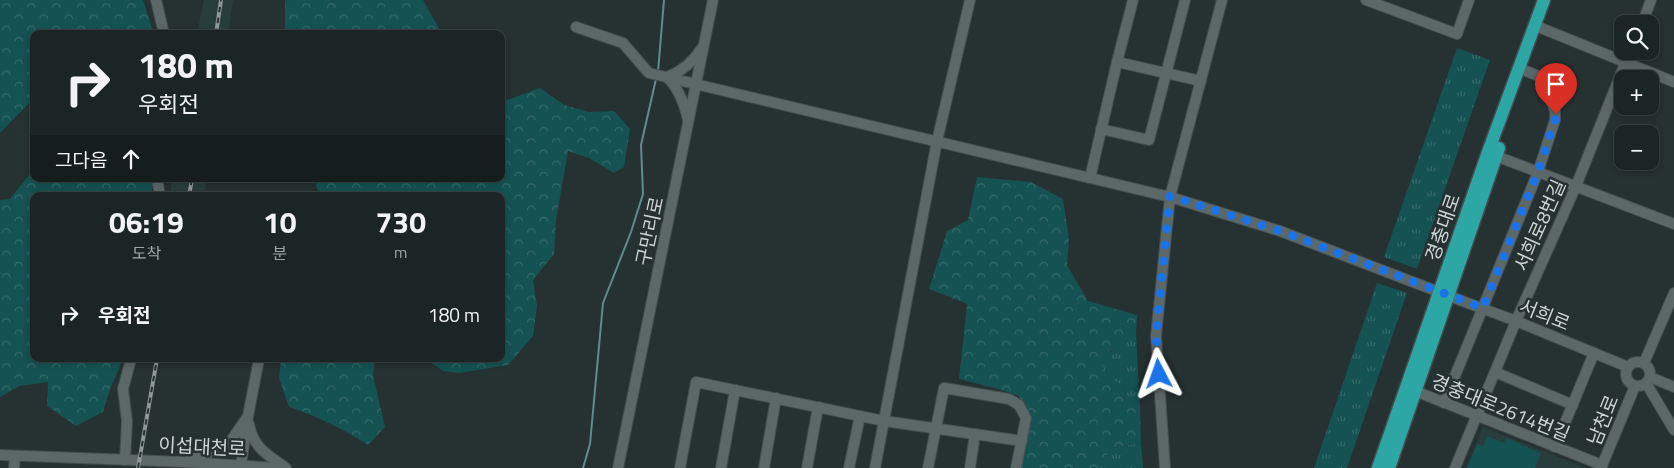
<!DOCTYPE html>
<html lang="ko">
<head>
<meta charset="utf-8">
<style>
	body { margin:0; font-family:"Titillium Web","Noto Sans KR",sans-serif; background:#293132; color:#f1f3f6; height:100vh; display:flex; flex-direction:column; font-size:19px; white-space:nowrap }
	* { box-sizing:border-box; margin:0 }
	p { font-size:16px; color:#a0a5a7 }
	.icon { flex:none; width:28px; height:28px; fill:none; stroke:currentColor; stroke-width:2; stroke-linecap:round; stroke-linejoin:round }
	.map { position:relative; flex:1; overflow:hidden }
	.details { position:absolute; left:30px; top:192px; width:475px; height:170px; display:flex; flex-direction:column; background:#1c2525; border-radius:10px; box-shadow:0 2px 8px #0003,0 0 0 1px #3a4242 }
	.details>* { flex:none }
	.banner { position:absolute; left:30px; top:30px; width:475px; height:152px; border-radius:10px; box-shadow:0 2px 8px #0003,0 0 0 1px #3a4242; background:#1c2525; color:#f1f3f6; overflow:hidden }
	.tools { position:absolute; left:1614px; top:15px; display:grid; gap:10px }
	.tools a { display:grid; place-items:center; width:45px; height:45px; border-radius:10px; background:#1c2525; box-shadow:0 2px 8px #0003,0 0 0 1px #3a4242; font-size:25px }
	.pin { position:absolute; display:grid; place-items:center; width:42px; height:42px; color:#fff; margin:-51px -21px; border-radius:50% 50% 50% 0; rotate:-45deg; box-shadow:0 0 5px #0007 }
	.pin .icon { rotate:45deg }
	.me { position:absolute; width:55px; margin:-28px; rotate:356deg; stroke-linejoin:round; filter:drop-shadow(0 0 4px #0008) }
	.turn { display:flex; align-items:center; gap:18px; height:105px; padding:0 25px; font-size:22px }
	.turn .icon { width:65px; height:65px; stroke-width:2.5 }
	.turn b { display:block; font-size:35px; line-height:42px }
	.then { display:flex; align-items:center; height:48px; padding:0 25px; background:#0003; gap:10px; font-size:19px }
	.eta { display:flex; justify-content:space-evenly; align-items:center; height:85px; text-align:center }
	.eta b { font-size:30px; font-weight:700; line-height:35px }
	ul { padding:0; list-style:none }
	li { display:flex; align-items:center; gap:15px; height:75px; padding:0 25px }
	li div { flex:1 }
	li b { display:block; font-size:19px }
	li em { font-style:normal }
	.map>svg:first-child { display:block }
	.built { fill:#2a3d3d }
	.forest { fill:url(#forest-crowns) }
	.park { fill:url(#park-tufts) }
	.pitch { fill:#155252 }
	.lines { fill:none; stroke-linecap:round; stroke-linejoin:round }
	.stream { stroke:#5d8d8c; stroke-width:2 }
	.minor-casing { stroke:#444d4d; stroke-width:12 }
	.major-casing { stroke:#444d4d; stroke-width:15 }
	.minor { stroke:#5c6868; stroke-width:10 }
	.major { stroke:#2da6a6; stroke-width:12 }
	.rail-casing { stroke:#8f9797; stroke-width:4 }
	.rail { stroke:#263131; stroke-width:2; stroke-dasharray:5.5; stroke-linecap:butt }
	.route { stroke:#1a73e8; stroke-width:9; stroke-dasharray:0 16.2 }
	.labels { text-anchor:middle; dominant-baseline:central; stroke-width:5; stroke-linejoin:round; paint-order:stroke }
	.street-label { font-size:19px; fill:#ced4d4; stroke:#263131 }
</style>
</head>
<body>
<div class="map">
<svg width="1674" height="468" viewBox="0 0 1674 468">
	<defs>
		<pattern id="forest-crowns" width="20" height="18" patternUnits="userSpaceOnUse" patternTransform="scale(1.25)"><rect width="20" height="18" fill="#155252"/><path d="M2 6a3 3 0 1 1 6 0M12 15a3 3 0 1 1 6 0" fill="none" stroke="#366a6a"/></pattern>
		<pattern id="park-tufts" width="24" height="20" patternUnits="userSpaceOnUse" patternTransform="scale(1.25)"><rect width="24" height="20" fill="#155252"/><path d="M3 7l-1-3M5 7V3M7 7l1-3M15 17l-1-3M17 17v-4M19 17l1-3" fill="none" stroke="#366a6a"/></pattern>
	</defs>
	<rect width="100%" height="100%" fill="#263131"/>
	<g class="built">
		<path d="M204,0H233L228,34H197Z"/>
		<path d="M172,179H207L204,196H170Z"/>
		<path d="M1483,427L1586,468H1466Z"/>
	</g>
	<g class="forest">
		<path d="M0,0H143L154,34H34V98L0,133Z"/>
		<path d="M285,0H423L442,34H285Z"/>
		<path d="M540,88L564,105L589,112L614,111L630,129L624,167L614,173L589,158L568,151L556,220L554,254L533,280L537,306L533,336L508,365L459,373L443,371L429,361L428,359H501V196H320L316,185L319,179H501V96L507,100Z"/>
		<path d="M34,169V179H152V196H34V359H123L110,389L103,412L76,426L47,406L48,382L19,386L0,397V200L10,199Z"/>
		<path d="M977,177L1031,182L1063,199L1069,239L1067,265L1088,301L1137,315L1136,334L1110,351L1119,383L1124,386C1125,395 1126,401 1120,407H1140L1141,443L1111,448L1100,468H1021L1031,421L1019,396L998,389L959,379L967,304L929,289L947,231L968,220Z"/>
		<path d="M281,359H375L373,375L385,427L368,445C343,429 317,416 289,407L279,378Z"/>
	</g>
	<g class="park">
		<path d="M1457,48L1490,60L1417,269L1384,257Z"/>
		<path d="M1377,283L1407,293L1347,468H1314Z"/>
		<path d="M1136,334L1140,407H1119C1127,401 1125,395 1124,386L1101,374C1106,349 1116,347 1136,334Z"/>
		<path d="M1141,443L1143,468H1100L1111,448Z"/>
	</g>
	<path class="pitch" d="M1487,436L1504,443L1506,438L1541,453L1535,468H1467L1477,444L1483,446Z"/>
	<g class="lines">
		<g class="stream">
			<path d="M658,72L664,0"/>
			<path d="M583,468L590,444L603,303L631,232L643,194L641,145L656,79"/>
		</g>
		<defs>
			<g id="minor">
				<path d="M156,0L164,34"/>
				<path d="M1366,0L1457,34L1469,0"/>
				<path d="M1642,24L1651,0"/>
				<path d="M576,27L623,43L647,71L649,73L1170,197L1280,231L1439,292"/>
				<path d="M1541,28L1674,82"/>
				<path d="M1117,62L1201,81"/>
				<path d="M667,77C679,89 684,103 688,120"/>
				<path d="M667,77C683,71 693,62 702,48"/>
				<path d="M1101,129L1149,140L1185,0"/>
				<path d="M1496,156L1674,224"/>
				<path d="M1090,178L1117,62L1133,0"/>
				<path d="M157,179L160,196"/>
				<path d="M1449,296L1516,321L1628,367"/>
				<circle cx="1638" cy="374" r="12"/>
				<path d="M1644,363L1674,293"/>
				<path d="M1495,372L1573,405"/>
				<path d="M1650,377L1674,387"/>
				<path d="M1646,383L1674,430"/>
				<path d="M1415,391L1602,465"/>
				<path d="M1444,403L1538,172L1555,120V111L1544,80L1541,77L1526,71"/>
				<path d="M249,424C253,448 268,455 286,468"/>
				<path d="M1555,447L1594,353"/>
				<path d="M0,455L185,462L277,468"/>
				<path d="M125,460L127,421L123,389L131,359"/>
				<path d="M189,460L220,449L230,442L246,419"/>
				<path d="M241,465L248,416L259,359"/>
				<path d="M14,468L15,456"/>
				<path d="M618,468L713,0"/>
				<path d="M680,468L696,382L884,421L1022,441"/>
				<path d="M721,468L735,390"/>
				<path d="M764,468L776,398"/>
				<path d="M807,468L818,407"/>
				<path d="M849,468L860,416"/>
				<path d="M875,468L937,141L970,0"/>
				<path d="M928,468L944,388L1009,399L1019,405L1026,418L1016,468"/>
				<path d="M970,468L975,434"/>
				<path d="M1165,468L1156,336L1170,197L1222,0"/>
				<path d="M1455,468L1516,321L1576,186L1630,51"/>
				<path d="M1601,468L1635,386"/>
			</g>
			<g id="major">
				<path d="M1378,468L1488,152L1544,0"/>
				<path d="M1389,468L1499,148"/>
			</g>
		</defs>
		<use href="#minor" class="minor-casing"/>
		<use href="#major" class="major-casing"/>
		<use href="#minor" class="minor"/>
		<use href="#major" class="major"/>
		<defs>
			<g id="rail">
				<path d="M216,34L221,0"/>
				<path d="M189,196L192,179"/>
				<path d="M138,468L157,359"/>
			</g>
		</defs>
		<use href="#rail" class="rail-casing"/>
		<use href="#rail" class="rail"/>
	</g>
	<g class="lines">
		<path class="route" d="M1159,374L1156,336L1170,196L1280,231L1483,308L1538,172L1555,120L1556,114"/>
	</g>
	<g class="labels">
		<g class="street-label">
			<text transform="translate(1539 225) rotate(-66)">서희로8번길</text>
			<text transform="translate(1442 227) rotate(-71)">경충대로</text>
			<text transform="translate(649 231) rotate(-78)">구만리로</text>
			<text transform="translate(1545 314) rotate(22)">서희로</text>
			<text transform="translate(1501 407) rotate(22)">경충대로2614번길</text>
			<text transform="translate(1602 420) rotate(-68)">남천로</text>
			<text transform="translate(202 446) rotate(3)">이섭대천로</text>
		</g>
	</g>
</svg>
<div class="tools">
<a><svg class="icon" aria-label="search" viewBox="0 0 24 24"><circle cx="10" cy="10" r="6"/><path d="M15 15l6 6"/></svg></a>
<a>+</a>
<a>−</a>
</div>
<div class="pin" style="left:1556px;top:114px;background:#d93025"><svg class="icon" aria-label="arrive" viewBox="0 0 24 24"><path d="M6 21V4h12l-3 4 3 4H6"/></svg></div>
<svg class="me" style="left:1159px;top:374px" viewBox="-20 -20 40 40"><path d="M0-17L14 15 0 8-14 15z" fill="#1a73e8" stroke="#fff" stroke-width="4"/></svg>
<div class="banner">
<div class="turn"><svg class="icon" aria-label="right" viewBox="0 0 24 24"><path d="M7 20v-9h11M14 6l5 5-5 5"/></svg><div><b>180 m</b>우회전</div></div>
<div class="then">그다음<svg class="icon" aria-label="ahead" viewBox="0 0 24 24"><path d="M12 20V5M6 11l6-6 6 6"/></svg></div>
</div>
<section class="details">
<div class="eta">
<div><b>06:19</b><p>도착</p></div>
<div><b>10</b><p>분</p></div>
<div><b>730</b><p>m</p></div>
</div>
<ul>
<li><svg class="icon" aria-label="right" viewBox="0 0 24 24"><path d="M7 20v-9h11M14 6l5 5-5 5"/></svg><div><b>우회전</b></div><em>180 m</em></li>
</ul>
</section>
</div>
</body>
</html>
